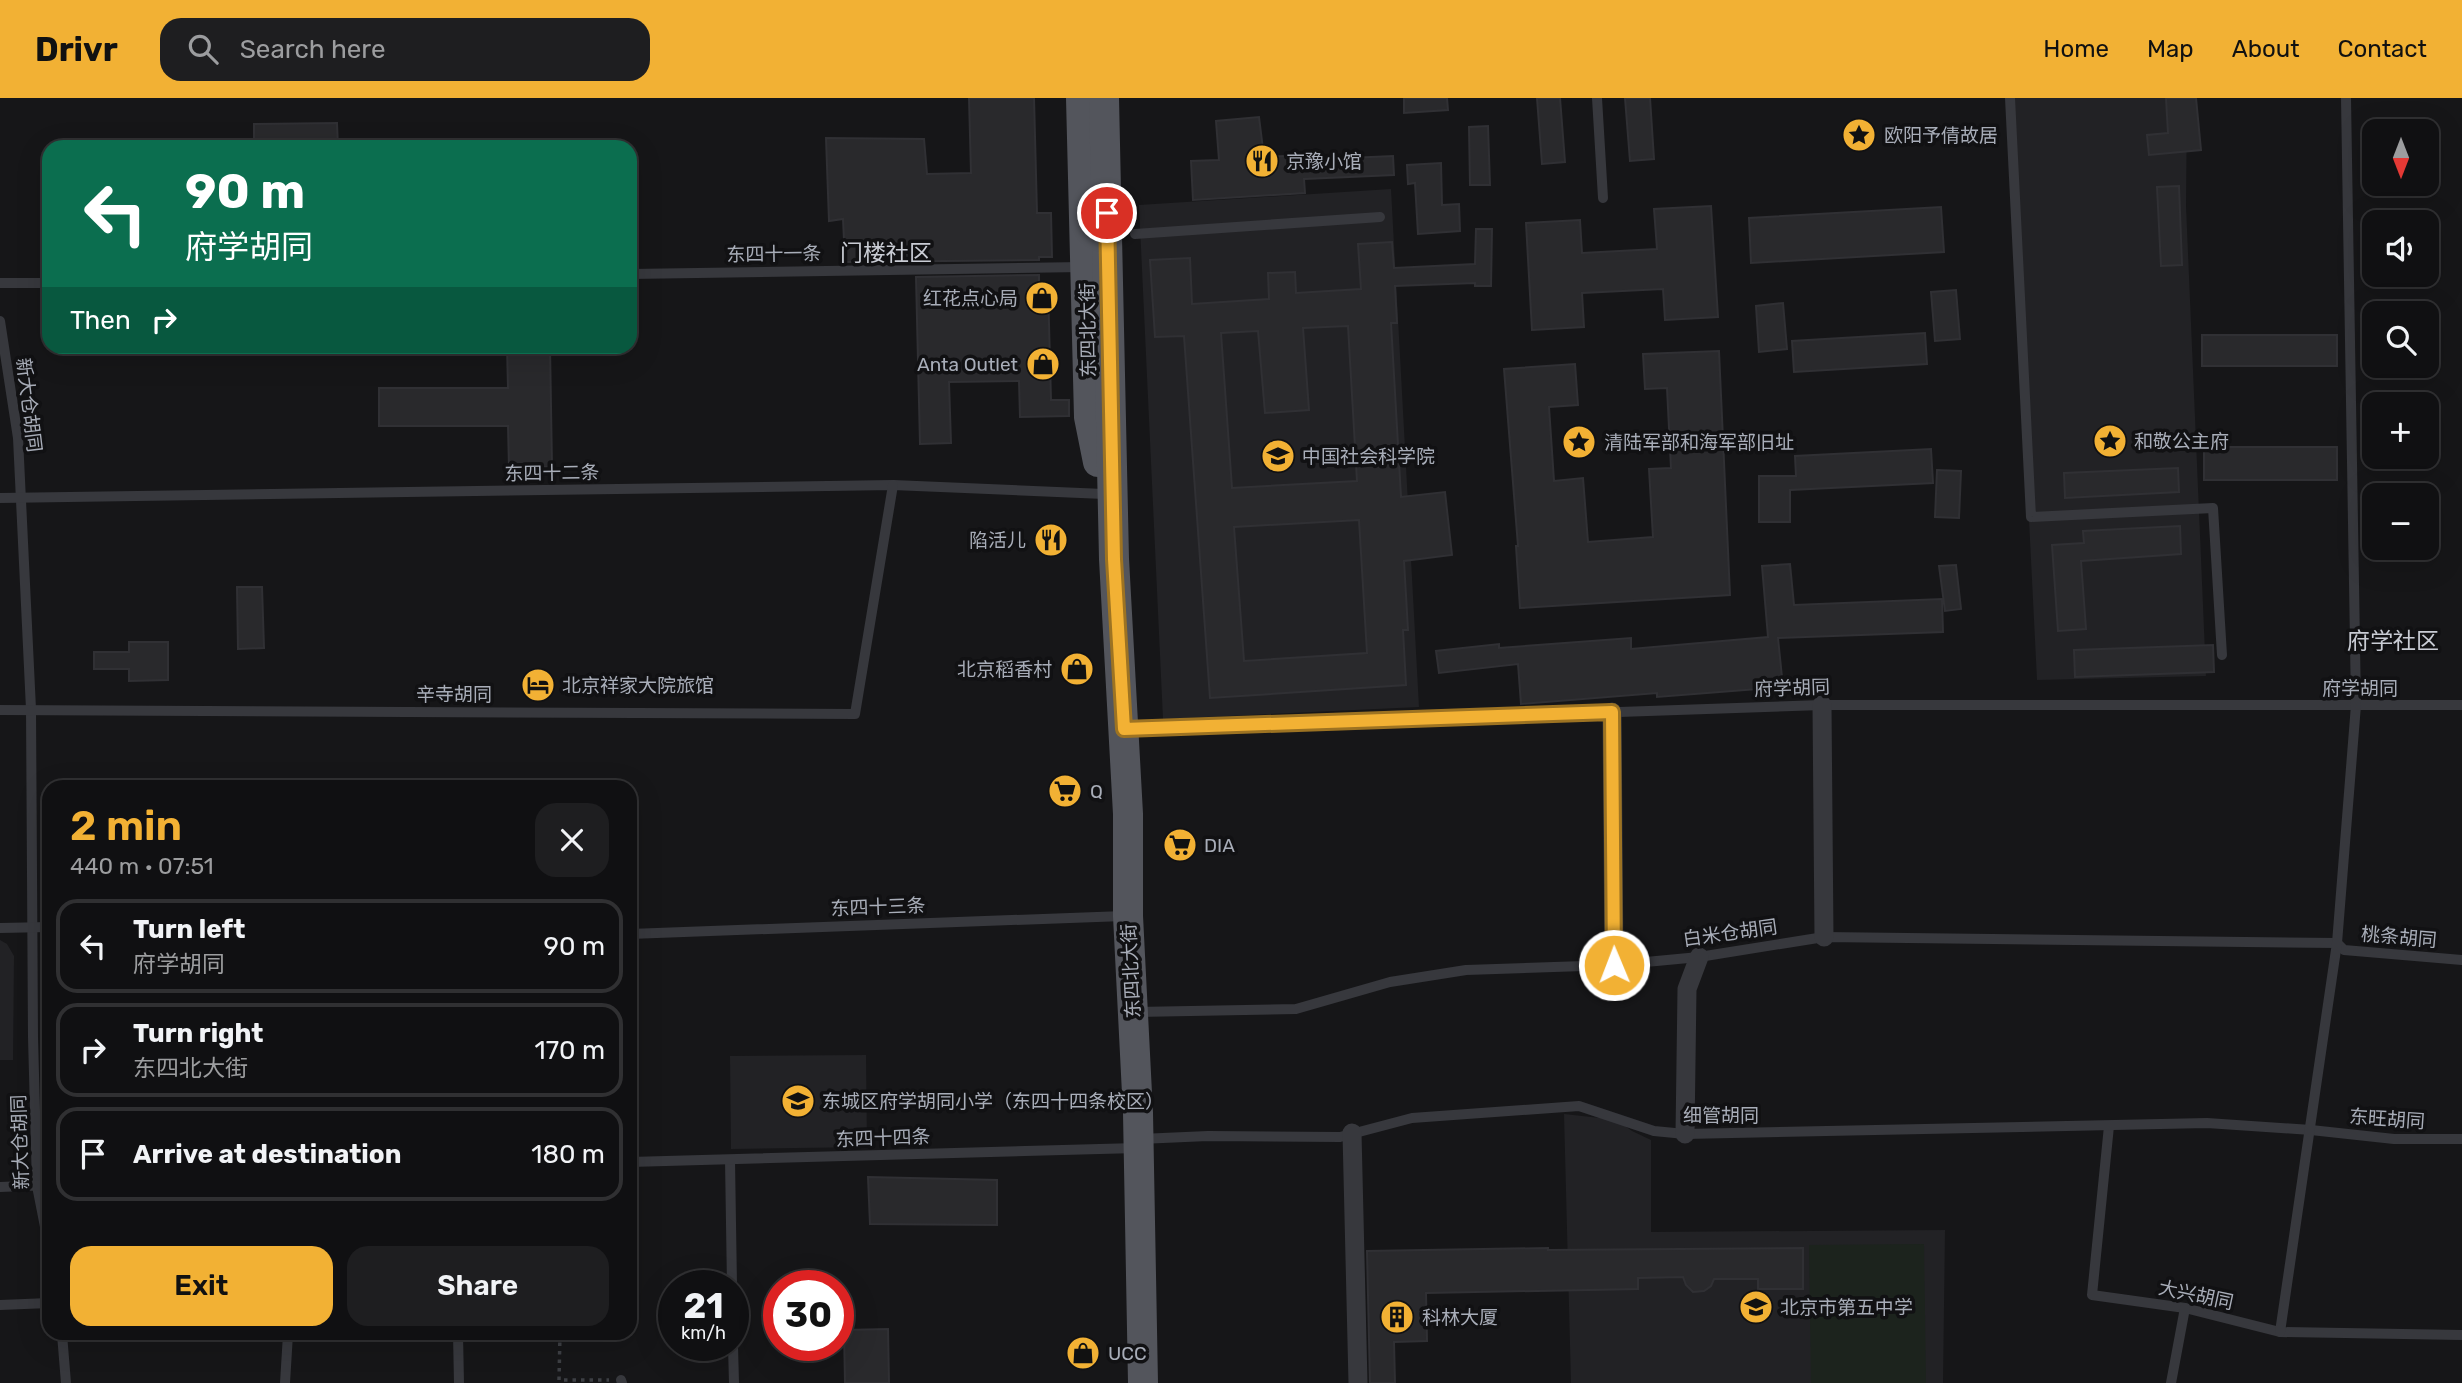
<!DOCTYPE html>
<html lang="en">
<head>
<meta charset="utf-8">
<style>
	body { margin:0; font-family:Rubik,"Noto Sans SC",sans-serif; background:#1e1e20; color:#f1f3f6; height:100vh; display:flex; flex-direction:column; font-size:26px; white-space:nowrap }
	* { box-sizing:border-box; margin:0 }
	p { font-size:23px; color:#9c9d9f }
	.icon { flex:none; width:38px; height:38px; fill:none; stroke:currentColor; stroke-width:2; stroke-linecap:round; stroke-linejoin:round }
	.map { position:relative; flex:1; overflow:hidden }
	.details { position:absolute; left:42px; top:682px; width:595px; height:560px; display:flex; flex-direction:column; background:#101012; border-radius:21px; box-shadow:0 7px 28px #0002,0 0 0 2px #303032 }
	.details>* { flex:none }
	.hud { position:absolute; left:42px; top:42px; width:595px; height:214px; border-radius:21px; box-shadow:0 7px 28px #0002,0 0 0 2px #303032; background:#0b6e4f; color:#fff; overflow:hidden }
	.needle { width:46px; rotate:180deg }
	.tools { position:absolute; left:2362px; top:21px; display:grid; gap:14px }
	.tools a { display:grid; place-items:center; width:77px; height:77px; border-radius:14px; background:#101012; box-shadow:0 7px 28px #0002,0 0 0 2px #303032; font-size:35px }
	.speed { position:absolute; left:658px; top:1172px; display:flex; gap:14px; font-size:35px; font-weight:700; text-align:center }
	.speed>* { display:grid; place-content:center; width:91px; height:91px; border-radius:50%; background:#101012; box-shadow:0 7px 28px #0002,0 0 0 2px #303032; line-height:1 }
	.speed small { font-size:18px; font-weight:400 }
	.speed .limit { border:10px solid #d22; background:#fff; color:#111 }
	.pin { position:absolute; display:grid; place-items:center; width:60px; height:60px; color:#fff; margin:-30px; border:4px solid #fff; border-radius:50%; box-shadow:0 2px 7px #0007 }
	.me { position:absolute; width:77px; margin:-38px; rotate:359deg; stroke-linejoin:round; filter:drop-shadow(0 0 5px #0008) }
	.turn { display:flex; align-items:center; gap:24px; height:147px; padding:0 28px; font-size:32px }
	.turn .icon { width:91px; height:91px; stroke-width:2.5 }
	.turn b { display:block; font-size:49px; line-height:60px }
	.then { display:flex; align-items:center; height:66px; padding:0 28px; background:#0003; gap:14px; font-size:26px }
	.round { display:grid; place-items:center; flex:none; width:74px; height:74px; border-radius:21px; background:#1e1e20 }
	.summary { display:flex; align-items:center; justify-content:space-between; height:119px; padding:0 28px }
	h1 { font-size:42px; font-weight:600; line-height:52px; color:#f2b134 }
	.action { display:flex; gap:14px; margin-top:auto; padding:14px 28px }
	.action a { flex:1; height:80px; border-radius:21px; background:#f2b134; color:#111; font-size:28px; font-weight:600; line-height:80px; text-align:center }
	.action a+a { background:#1e1e20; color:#f1f3f6 }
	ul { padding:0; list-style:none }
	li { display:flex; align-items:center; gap:21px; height:94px; margin:0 14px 10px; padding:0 14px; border:4px solid #303032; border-radius:21px }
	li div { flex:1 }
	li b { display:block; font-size:26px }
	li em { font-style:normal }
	header { display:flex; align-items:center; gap:42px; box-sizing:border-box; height:98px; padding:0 35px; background:#f2b134; color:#111 }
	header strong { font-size:33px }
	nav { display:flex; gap:38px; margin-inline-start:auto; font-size:24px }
	.search { width:490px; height:63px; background:#1e1e20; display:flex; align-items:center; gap:18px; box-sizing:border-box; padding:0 24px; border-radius:21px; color:#9c9d9f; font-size:26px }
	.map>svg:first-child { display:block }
	.built { fill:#222225 }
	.green { fill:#1c231d }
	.building { fill:#29292c; stroke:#303034; stroke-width:2; fill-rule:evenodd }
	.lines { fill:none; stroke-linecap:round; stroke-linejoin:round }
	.path { stroke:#3d3f44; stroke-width:3.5; stroke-dasharray:3.5 5; stroke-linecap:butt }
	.lane { stroke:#37383d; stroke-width:10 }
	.street { stroke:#37383d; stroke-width:19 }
	.primary { stroke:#53555c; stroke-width:30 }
	.route-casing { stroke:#9d7322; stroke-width:18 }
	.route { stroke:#f2b134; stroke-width:12 }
	.labels { text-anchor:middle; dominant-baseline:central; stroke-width:7; stroke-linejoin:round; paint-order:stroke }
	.poi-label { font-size:19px; fill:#a8adb8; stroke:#111113; text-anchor:start }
	.street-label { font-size:19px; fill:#a8adb8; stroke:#111113 }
	.quarter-label { font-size:23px; fill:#c9ccd4; stroke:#111113 }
</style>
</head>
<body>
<header>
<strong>Drivr</strong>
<div class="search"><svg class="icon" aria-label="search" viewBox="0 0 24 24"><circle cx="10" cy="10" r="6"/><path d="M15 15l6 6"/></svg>Search here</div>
<nav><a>Home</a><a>Map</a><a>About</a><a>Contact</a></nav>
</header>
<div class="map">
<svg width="2462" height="1285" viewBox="0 0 2462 1285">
	<rect width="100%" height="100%" fill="#161618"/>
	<g class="built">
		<path d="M2008,0H2187L2186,108L2206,578L2037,582Z"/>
		<path d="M1391,91L1419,609L1163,621L1139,107Z"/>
		<path d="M0,842L7,846L14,858L13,962H0Z"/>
		<path d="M866,957L867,1049L731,1051L730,958Z"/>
		<path d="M1564,1016L1609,1021L1621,1025L1632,1033L1651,1042V1134L1945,1132L1943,1285H1571Z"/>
	</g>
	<path class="green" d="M1924,1146L1926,1285H1811L1809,1147Z"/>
	<g class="building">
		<path d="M969,0H1034L1037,115H1051L1052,159H1039V162L845,164L843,121L829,123L826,40L924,41L927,76L971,75Z"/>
		<path d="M1404,0H1447L1448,12L1404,15Z"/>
		<path d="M1537,0H1560L1565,64L1542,66Z"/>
		<path d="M1625,0H1650L1654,61L1630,63Z"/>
		<path d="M2166,0H2196L2201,52L2149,57L2147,37L2168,35Z"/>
		<path d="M1259,19L1264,59L1303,57V62L1393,58L1394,77L1304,81L1305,95L1193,102L1191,63L1219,62L1216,23Z"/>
		<path d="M337,25L338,49H254V26Z"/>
		<path d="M1488,28L1490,87H1470L1469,29Z"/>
		<path d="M1441,65L1442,107L1459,106L1460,133L1418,136L1415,85L1408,86L1407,67Z"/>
		<path d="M2179,88L2182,167L2161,168L2157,89Z"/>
		<path d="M1711,108L1718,219L1665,222L1663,191L1582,195L1584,229L1532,232L1526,125L1580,122L1582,155L1657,151L1654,111Z"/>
		<path d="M1941,109L1944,154L1751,165L1749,120Z"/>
		<path d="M1476,131H1492L1491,188H1475V185L1395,188L1397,225H1391L1401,399L1445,394L1452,457L1404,463L1408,532H1403L1406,587L1210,600L1184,238L1155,239L1150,162L1190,160L1192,206L1269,201L1268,175L1295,174L1296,195L1361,191L1358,146L1392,144L1394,170L1475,166ZM1348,228L1357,383L1232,390L1221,235L1258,233L1265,315L1309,312L1303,230ZM1359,422L1367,555L1244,563L1234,429Z"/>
		<path d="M1039,177V188H1048L1051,302H1069V318L1020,319L1019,283L949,284L951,345L920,346L916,179Z"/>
		<path d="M1956,192L1960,241L1935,243L1931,194Z"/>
		<path d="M1783,205L1787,251L1759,254L1756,208Z"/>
		<path d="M1925,235L1927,266L1794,274L1792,243Z"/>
		<rect x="2202" y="237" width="135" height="31"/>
		<path d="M507,248H550L552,369L509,370L508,328H379V290H508Z"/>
		<path d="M1719,253L1730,497L1520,510L1516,448H1518L1504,271L1575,266L1578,307L1549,309L1554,383L1583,380L1588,444L1653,439L1649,371L1671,370L1667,290L1645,291L1643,256Z"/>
		<rect x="2204" y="349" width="133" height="33"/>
		<path d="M1931,351L1933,385L1790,392V424H1759V378H1796L1795,358Z"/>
		<path d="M2178,370L2179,394L2065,400L2064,375Z"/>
		<path d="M1937,372L1961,373L1959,420L1935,419Z"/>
		<path d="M2180,428L2181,456L2081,463L2086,531L2058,533L2052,447L2084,445L2083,433Z"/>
		<path d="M1790,466L1794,507L1942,501L1943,534L1778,540L1783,589L1657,599V595L1521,606L1518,566L1439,575L1436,553L1499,546V550L1631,540V551L1768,539L1762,468Z"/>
		<path d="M1956,467L1961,511L1945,513L1939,468Z"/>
		<path d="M237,489H262L264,550L238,551Z"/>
		<path d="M129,544H168V582L129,583V571H94V554H129Z"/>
		<path d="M2213,547L2214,574L2075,579L2074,552Z"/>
		<path d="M868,1079L997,1082V1127L870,1126Z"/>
		<path d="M1548,1150V1152L1803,1150V1191H1758V1181H1714L1711,1188L1704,1193L1693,1194L1686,1187L1683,1179L1638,1180V1191L1426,1195L1427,1243L1394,1244L1395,1285H1370L1367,1153Z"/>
		<path d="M888,1231L889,1285H845L844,1232Z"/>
	</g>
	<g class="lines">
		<path class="path" d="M560,1236L559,1282H609"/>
		<g class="lane">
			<path d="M1597,0L1603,100"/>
			<path d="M2010,0L2031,419L2213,410L2222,557"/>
			<path d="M1135,136L1380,119"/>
			<path d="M630,176L1083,169"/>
			<path d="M0,185H49"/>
			<path d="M0,223L18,340L31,611L33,939L37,1088L49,1149"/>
			<path d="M0,400L893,387L1104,396"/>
			<path d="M0,612L855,616L893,387"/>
			<path d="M1126,631L1822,607H2462"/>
			<path d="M0,830L49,829"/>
			<path d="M630,836L1124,818"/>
			<path d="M1136,914L1296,911L1390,884L1466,872L1614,867L1699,859L1824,839L2337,845L2344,852L2462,862"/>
			<path d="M2109,1028L2092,1197L2185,1210L2280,1234L2462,1237"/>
			<path d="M1140,1041L1208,1038L1340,1039L1412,1020L1579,1008L1654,1033L1685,1036L2207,1025L2311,1032L2394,1041H2462"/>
			<path d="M730,1062L732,1188"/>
			<path d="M630,1064L1137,1050"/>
			<path d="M0,1089L49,1087"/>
			<path d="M0,1207L49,1205"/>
			<path d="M2280,1234L2337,845L2356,607L2346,0"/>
			<path d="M62,1236L66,1285"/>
			<path d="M458,1236L459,1285"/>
			<path d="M733,1248L734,1285"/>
			<path d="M621,1282L622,1285"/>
			<path d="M285,1285L288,1236"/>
			<path d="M2171,1285L2185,1210"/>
		</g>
		<g class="street">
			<path d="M1822,607L1824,839"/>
			<path d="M1612,614L1614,867"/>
			<path d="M1352,1035L1358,1285"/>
			<path d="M1685,1036L1687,891L1699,859"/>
		</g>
		<g class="primary">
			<path d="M1081,0L1089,319L1098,364"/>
			<path d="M1104,0L1114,461L1128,716V818L1138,1015L1143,1285"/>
		</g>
	</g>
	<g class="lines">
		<defs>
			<path id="route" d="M1107,115L1114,461L1124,631L1612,614L1614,867"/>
		</defs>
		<use href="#route" class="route-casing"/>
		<use href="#route" class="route"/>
	</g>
	<defs>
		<symbol id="sight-disc" viewBox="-11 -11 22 22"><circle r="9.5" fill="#f2b134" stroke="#111113"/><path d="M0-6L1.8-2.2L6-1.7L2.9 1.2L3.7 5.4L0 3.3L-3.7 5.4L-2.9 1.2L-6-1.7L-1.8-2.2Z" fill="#111"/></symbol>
		<symbol id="restaurant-disc" viewBox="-11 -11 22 22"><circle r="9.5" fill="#f2b134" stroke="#111113"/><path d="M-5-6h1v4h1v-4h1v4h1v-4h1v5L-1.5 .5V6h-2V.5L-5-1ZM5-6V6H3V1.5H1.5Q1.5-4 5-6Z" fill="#111"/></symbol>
		<symbol id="shop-disc" viewBox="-11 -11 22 22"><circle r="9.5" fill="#f2b134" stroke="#111113"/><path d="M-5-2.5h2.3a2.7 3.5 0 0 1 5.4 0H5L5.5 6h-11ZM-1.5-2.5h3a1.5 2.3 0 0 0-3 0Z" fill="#111"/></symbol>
		<symbol id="university-disc" viewBox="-11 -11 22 22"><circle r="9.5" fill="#f2b134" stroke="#111113"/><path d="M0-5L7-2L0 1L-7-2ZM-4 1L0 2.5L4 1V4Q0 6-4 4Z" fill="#111"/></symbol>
		<symbol id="hotel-disc" viewBox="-11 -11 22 22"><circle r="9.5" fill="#f2b134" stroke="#111113"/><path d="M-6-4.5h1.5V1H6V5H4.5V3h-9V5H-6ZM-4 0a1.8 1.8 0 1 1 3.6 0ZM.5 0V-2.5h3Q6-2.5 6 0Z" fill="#111"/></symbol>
		<symbol id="supermarket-disc" viewBox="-11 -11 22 22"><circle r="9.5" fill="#f2b134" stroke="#111113"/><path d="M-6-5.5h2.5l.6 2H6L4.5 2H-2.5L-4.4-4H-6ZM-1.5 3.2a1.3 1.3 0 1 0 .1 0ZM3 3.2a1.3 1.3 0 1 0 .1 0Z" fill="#111"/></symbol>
		<symbol id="school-disc" viewBox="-11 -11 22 22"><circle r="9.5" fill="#f2b134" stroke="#111113"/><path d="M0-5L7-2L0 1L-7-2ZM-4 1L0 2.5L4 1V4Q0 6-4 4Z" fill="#111"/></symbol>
		<symbol id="building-disc" viewBox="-11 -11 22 22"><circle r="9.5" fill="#f2b134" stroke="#111113"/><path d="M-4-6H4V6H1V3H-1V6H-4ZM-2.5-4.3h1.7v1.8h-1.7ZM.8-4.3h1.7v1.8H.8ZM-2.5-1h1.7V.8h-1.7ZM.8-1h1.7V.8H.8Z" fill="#111"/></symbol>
	</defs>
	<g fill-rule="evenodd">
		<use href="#sight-disc" x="1840" y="18" width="38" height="38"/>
		<use href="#restaurant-disc" x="1243" y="44" width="38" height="38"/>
		<use href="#shop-disc" x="1023" y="181" width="38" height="38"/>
		<use href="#shop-disc" x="1024" y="247" width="38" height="38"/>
		<use href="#sight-disc" x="2091" y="324" width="38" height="38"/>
		<use href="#sight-disc" x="1560" y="325" width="38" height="38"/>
		<use href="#university-disc" x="1259" y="339" width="38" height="38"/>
		<use href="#restaurant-disc" x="1032" y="423" width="38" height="38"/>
		<use href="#shop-disc" x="1058" y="552" width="38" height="38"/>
		<use href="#hotel-disc" x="519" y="568" width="38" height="38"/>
		<use href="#supermarket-disc" x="1046" y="674" width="38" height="38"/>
		<use href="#supermarket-disc" x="1161" y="728" width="38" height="38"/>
		<use href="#school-disc" x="779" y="984" width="38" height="38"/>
		<use href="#school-disc" x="1737" y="1190" width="38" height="38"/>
		<use href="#building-disc" x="1378" y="1200" width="38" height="38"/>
		<use href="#shop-disc" x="1064" y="1236" width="38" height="38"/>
	</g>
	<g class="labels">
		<g class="poi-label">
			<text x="1884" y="37">欧阳予倩故居</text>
			<text x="1286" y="63">京豫小馆</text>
			<text x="1018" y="200" text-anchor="end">红花点心局</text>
			<text x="1018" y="266" text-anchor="end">Anta Outlet</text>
			<text x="2134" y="343">和敬公主府</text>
			<text x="1604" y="344">清陆军部和海军部旧址</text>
			<text x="1302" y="358">中国社会科学院</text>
			<text x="1026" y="442" text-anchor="end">陷活儿</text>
			<text x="1052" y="571" text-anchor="end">北京稻香村</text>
			<text x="562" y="587">北京祥家大院旅馆</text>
			<text x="1090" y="693">Q</text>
			<text x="1204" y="747">DIA</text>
			<text x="822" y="1003">东城区府学胡同小学（东四十四条校区）</text>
			<text x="1780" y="1209">北京市第五中学</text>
			<text x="1422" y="1219">科林大厦</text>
			<text x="1108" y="1255">UCC</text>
		</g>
		<g class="street-label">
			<text transform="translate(774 156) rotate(-1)">东四十一条</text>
			<text transform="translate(1088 232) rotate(-91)">东四北大街</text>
			<text transform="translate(29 307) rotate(83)">新大仓胡同</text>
			<text transform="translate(552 375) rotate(-1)">东四十二条</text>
			<text transform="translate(1792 590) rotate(-2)">府学胡同</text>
			<text x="2360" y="590">府学胡同</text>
			<text x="454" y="596">辛寺胡同</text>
			<text transform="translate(878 809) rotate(-2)">东四十三条</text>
			<text transform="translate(1730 835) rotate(-8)">白米仓胡同</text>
			<text transform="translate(2399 839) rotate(5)">桃条胡同</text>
			<text transform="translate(1131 873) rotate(-93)">东四北大街</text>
			<text x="1721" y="1017">细管胡同</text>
			<text transform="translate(2387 1021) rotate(4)">东旺胡同</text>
			<text transform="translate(883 1040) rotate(-2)">东四十四条</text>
			<text transform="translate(20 1044) rotate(-92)">新大仓胡同</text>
			<text transform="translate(2196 1197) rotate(12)">大兴胡同</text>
		</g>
		<g class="quarter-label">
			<text x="886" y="155">门楼社区</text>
			<text x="2393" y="543">府学社区</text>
		</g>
	</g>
</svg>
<div class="tools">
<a><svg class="needle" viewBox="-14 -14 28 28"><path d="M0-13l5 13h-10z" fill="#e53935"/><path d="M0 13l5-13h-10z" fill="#9c9d9f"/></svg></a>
<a><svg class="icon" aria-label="sound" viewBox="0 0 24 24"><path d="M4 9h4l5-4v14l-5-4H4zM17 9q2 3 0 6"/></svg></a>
<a><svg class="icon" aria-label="search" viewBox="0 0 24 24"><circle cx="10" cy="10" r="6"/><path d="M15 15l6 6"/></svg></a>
<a>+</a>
<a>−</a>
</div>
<div class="speed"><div>21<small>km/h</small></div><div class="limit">30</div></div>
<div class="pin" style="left:1107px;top:115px;background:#d93025"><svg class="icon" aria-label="arrive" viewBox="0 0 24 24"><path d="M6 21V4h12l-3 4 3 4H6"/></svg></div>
<svg class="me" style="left:1614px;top:867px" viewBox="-20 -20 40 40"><circle r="17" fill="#f2b134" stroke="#fff" stroke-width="3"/><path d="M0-11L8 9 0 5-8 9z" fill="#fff"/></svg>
<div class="hud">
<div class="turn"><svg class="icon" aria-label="left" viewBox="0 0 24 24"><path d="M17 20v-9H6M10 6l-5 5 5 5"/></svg><div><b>90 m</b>府学胡同</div></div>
<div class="then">Then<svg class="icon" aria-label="right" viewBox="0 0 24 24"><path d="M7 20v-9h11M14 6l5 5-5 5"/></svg></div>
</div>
<section class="details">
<div class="summary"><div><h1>2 min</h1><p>440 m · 07:51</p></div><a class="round"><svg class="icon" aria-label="close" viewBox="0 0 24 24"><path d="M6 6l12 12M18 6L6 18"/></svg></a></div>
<ul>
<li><svg class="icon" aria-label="left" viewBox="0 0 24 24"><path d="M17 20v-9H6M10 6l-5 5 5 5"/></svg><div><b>Turn left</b><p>府学胡同</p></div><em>90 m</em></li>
<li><svg class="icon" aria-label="right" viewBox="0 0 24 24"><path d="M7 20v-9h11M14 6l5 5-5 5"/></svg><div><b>Turn right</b><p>东四北大街</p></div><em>170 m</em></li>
<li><svg class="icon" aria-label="arrive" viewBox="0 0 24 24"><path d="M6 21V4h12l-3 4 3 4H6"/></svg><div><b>Arrive at destination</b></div><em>180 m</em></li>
</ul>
<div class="action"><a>Exit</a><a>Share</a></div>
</section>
</div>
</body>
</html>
